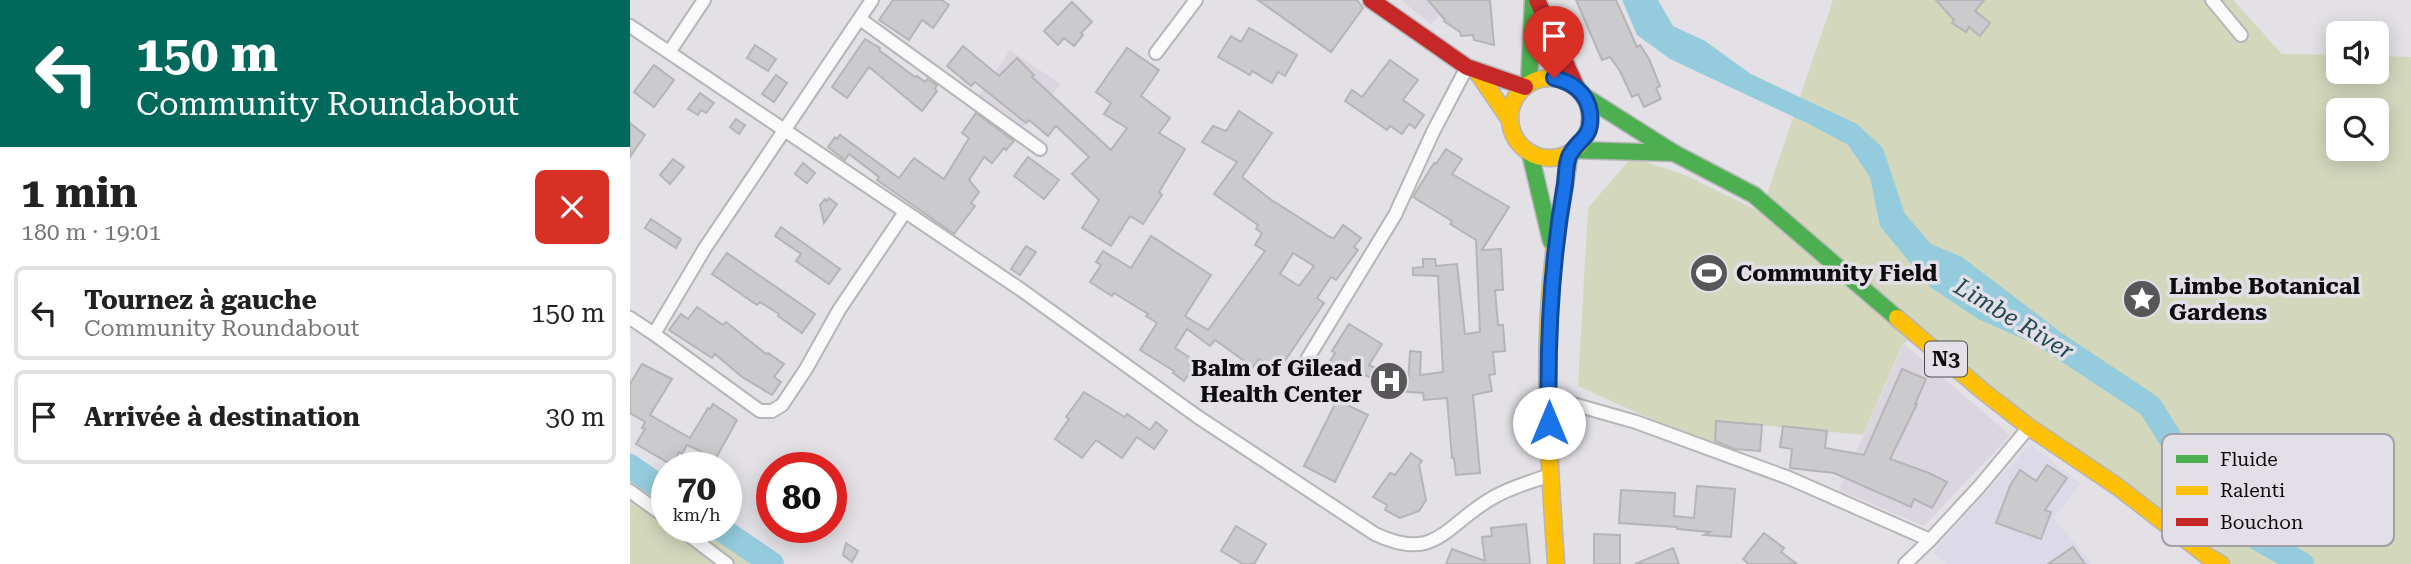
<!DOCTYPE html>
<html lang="fr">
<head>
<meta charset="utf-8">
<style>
	body { margin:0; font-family:"Roboto Serif",serif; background:#f6f6f6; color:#222; height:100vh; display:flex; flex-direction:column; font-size:26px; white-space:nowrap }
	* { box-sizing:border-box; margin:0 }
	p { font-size:23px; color:#767676 }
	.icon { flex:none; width:38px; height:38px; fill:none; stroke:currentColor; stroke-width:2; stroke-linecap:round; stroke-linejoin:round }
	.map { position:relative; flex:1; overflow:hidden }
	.drawer { display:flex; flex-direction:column; background:#fff; width:630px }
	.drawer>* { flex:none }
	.guide { background:#00695c; color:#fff; overflow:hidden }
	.buttons { position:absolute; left:1696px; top:21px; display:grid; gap:14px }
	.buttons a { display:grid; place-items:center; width:63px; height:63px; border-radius:10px; background:#fff; box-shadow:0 4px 18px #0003; font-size:35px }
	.speed { position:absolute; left:21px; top:452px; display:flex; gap:14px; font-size:35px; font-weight:700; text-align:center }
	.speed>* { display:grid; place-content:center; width:91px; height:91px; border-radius:50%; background:#fff; box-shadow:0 4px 18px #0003; line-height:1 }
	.speed small { font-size:18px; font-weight:400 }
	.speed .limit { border:10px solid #d22; background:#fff; color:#111 }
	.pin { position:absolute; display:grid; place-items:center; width:60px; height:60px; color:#fff; margin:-72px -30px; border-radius:50% 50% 50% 0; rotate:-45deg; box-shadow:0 0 7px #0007 }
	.pin .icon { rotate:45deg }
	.me { position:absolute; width:77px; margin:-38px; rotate:0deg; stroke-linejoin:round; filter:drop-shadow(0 0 5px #0008) }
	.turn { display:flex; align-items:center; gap:24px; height:147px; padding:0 21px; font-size:32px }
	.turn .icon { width:91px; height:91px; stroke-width:2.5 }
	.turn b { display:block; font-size:49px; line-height:60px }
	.round { display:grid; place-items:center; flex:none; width:74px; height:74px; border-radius:10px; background:#f6f6f6 }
	.overview { display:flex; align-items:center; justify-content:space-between; height:119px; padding:0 21px }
	h1 { font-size:42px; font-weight:700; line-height:52px }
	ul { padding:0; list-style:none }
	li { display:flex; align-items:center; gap:21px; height:94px; margin:0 14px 10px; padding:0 7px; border:4px solid #e0e0e0; border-radius:10px }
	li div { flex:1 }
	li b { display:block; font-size:26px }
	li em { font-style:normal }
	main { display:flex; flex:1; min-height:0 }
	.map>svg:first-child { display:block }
	.commercial { fill:#dcdae8 }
	.built { fill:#dad5df }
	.green { fill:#d3d8bd; fill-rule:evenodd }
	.water { fill:#94ccde }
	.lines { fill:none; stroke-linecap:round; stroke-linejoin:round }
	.river { stroke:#94ccde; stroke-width:24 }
	.building { fill:#cbcacd; stroke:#b5b4b7; stroke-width:2; fill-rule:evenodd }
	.street-casing { stroke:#b6b5b8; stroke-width:16 }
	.fast-casing { stroke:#b6b5b8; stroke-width:19 }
	.slow-casing { stroke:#b6b5b8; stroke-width:19 }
	.jam-casing { stroke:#b6b5b8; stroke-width:19 }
	.street { stroke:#fbfafb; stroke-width:12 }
	.fast { stroke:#4caf50; stroke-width:16 }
	.slow { stroke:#ffc107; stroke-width:16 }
	.jam { stroke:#c62828; stroke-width:16 }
	.route-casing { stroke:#114b97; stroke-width:18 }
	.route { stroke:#1a73e8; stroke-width:12 }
	.labels { text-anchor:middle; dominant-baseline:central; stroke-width:7; stroke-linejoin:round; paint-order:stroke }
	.shield { fill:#e3dfe7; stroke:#4d4b4f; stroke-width:2 }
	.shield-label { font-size:21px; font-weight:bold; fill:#0d0b0e }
	.poi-label { font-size:23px; font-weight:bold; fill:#0d0b0e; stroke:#e3dfe7; text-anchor:start }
	.water-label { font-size:24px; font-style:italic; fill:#224852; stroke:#e3dfe7 }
	.key { fill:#e3dfe7; stroke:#a39fa6; stroke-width:2 }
	.key-label { font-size:19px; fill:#0d0b0e }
</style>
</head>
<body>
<main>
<section class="drawer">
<div class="guide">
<div class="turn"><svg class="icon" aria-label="left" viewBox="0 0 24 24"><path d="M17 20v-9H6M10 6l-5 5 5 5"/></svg><div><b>150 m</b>Community Roundabout</div></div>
</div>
<div class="overview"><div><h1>1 min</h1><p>180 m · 19:01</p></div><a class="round" style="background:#d93025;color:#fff"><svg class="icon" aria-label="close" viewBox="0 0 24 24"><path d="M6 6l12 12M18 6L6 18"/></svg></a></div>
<ul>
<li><svg class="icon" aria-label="left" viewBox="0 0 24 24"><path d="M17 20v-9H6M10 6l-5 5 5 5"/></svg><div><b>Tournez à gauche</b><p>Community Roundabout</p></div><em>150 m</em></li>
<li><svg class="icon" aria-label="arrive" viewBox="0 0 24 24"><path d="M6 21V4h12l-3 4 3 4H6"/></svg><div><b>Arrivée à destination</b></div><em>30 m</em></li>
</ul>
</section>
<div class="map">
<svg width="1781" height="564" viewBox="0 0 1781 564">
	<rect width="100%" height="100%" fill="#e3e1e5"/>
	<path class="commercial" d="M1400,444L1451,484L1424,518L1462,564H1316L1303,552Z"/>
	<g class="built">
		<path d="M771,0H826L801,24Z"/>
		<path d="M380,50L431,84L395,127L349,96Z"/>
		<path d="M1274,344L1380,435L1294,526L1209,490Z"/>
	</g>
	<g class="green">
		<path d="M1203,0H1603L1652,54L1708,55V72H1746L1747,56L1781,57V564H1574L1133,206ZM1708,110H1746V149H1708Z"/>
		<path d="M1002,157L1055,175L1125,209L1282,337L1273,344L1233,435L1087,421L1084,447L948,386L958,208Z"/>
		<path d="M0,467L37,492V527H88L142,564H0Z"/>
	</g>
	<path class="water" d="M992,0H1028L1043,26L1075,41L1121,74L1227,124L1253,148L1275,214L1301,244L1332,257L1428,330L1398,341L1348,319L1300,287L1250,226L1240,177L1218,145L1177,123L1040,59L1007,35Z"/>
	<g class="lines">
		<g class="river">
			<path d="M1386,317L1520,406L1557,465L1620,534L1672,564"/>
			<path d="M0,466L37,492"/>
			<path d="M88,527L142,564"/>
		</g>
	</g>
	<g class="building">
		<path d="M263,0H312L319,5L303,28L292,20L279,40L249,20Z"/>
		<path d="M628,0H727L733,8L701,52Z"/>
		<path d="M798,0H860L864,45L844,40L843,35L831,36L830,32L814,21L815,20Z"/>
		<path d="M946,0H986L1007,47L1010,45L1019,59L1030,86L1026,88L1031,99L1014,107L1008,94L1002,97L990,71L980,57L972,60Z"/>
		<path d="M1306,0H1354L1345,11L1360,23L1350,36L1339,27L1336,32L1322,23L1324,20Z"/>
		<path d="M442,2L462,22L451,33L453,35L444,46L434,38L428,45L414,31Z"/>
		<path d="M619,28L667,55L655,76L648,72L642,83L622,71L620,75L588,57L601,36L611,42Z"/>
		<path d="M235,39L250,48L249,50L285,77L287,76L295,82L297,79L307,85L305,89L307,91L292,111L239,67L217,98L202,87Z"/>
		<path d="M125,45L146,59L138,71L117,58Z"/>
		<path d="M333,46L369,76L387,58L404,75L402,77L481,150L497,128L474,114L481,103L466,92L497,48L529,70L511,96L540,118L529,133L555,149L529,192L532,195L513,224L500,216L481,246L452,228L469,200L442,174L459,157L426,126L418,136L399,120L396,123L345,82L341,86L317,66Z"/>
		<path d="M760,60L788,80L773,100L794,115L785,128L779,124L772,134L760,126L757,130L715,101L722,90L732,97Z"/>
		<path d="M24,65L44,80L24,107L4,92Z"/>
		<path d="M146,75L157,83L144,102L132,94Z"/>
		<path d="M70,93L84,103L76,113L71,110L68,115L58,109Z"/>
		<path d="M609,111L642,133L612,177L640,199L700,237L704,238L713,225L731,238L724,247L728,250L706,280L701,277L687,298L694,303L648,371L629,359L623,367L585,340L580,346L557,329L545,348L562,359L559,364L563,367L554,381L543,373L544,371L510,350L527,323L516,316L518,314L484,293L482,296L460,282L471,265L466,262L473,251L501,268L521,236L581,275L555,316L578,330L635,251L625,245L632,233L626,229L628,225L584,194L607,162L572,142L583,126L596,131ZM663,253L684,266L669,286L650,274Z"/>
		<path d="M346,113L384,141L376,150L374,148L362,163L354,157L339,180L349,192L341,203L345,206L324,234L247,180L249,177L219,154L215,160L198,147L205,137L207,139L210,135L269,178L284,158L314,179L339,138L332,133Z"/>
		<path d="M106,119L115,125L109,134L100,127Z"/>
		<path d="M0,123L15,135L0,157Z"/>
		<path d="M816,149L832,159L822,174L879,207L852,250L871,249L873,290H865L868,325H873L875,351L863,352L865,374L859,375L862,391L843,395L850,473L826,475L824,458H822L817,398L794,400L793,393L767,391L733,374L731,377L725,373L723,376L709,367L703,377L694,371L705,353L702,351L719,324L752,344L739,365L778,384L780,351L791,352L790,375L813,372L808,276L783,275V268L793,267V259H805L806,266L827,264L835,334L850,332L846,240L820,224L822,221L783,197L804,163L806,164Z"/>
		<path d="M398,157L429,180L414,199L384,176Z"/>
		<path d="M43,159L54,167L40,184L30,175Z"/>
		<path d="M173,163L185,173L177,183L165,174Z"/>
		<path d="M199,198L207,204L194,223L190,205L195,199L197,201Z"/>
		<path d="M21,219L51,239L46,248L15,228Z"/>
		<path d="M151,227L210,269L199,284L166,261L171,254L145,236Z"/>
		<path d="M396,246L406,252L390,275L381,269Z"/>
		<path d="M97,253L185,314L172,333L148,316L149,314L130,302L127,305L82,274Z"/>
		<path d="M67,307L93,325L96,322L136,354L138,353L154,364L144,377L151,382L142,395L112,377L85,354L82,358L39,330L51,314L58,319Z"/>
		<path d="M12,364L42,379L20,415L60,438L78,408L80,409L83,404L107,420L86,458L57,445L52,454L49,452L42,465L6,444L15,429L12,428L15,422L0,413V384Z"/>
		<path d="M1272,369L1296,379L1285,404H1287L1260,459L1299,473L1317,482L1302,508L1284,499L1281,507L1204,473L1160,468L1162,449L1150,447L1153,426L1197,431L1195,448L1234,455Z"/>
		<path d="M454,392L495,417L497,414L520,430L526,422L537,431L524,449L507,437L492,458L466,440L452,458L425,439L439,419L436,417Z"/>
		<path d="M707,400L738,415L705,482L674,466Z"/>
		<path d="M1086,421L1132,425L1130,451L1104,449L1085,441Z"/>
		<path d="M781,453L792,461L789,465L796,500L789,511L770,518L755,510L757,505L743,497L760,473L765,475Z"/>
		<path d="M1417,465L1437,478L1415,510L1421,512L1411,539L1366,523L1380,486L1390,470L1406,481Z"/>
		<path d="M1067,486L1105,489L1101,537L1074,535L1080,532L1047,529V527L989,523L991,490L1045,493L1044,516L1064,518Z"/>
		<path d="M896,524L900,564H816L822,549L855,561L852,537L862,536L861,528Z"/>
		<path d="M606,526L636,544L624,564H613L591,551Z"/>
		<path d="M1134,533L1154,548L1151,552L1167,564H1119L1113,559Z"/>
		<path d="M964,534L990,535V564H964Z"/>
		<path d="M216,543L228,551L222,562L213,555Z"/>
		<path d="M1443,547L1455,564H1418Z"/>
		<path d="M1043,548L1049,564H1005Z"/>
	</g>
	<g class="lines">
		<defs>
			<g id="street">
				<path d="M1582,0L1611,35"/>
				<path d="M230,19L410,149"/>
				<path d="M0,26L390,289L568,417L745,534C807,563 814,525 864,497C881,487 901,482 920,475"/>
				<path d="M40,51L74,0"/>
				<path d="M526,53L566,0"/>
				<path d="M0,318L24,334L75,248L242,0"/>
				<path d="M24,334L130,411H142L152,405L176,369L209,310L275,212"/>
				<path d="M676,361L765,215L803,132L837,67"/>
				<path d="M918,397L1006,422L1159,478L1300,540L1349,487L1399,427"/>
				<path d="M0,491L37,518"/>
				<path d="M48,527L97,564"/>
				<path d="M1275,564L1300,540"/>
			</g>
			<g id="fast">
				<path d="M899,84L903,0"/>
				<path d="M954,96L1044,153L1124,195L1267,318"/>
				<path d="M944,150L1044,153"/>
				<path d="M900,153L921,241"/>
				<path d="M925,246L940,153"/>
			</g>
			<g id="slow">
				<path d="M847,72L880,120"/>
				<circle cx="920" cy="118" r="40"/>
				<path d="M925,246C911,351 919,459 926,564"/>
				<path d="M1267,318L1354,392L1399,427L1488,487L1577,556L1591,564"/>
			</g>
			<g id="jam">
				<path d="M741,0L837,67L895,87"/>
				<path d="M907,0L947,88"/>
			</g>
		</defs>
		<use href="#street" class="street-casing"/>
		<use href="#fast" class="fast-casing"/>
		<use href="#slow" class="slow-casing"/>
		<use href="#jam" class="jam-casing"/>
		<use href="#street" class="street"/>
		<use href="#fast" class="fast"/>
		<use href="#slow" class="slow"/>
		<use href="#jam" class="jam"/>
	</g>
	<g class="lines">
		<defs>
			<path id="route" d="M919,423C917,343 921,263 935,184C936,176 936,159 941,153C951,137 963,137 960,112C957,92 941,82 924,78"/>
		</defs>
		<use href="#route" class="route-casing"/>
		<use href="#route" class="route"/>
	</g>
	<defs>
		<symbol id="stadium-disc" viewBox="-11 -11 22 22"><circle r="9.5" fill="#585659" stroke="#e3dfe7"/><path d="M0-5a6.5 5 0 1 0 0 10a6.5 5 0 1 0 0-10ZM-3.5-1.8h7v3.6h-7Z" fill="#fff"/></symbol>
		<symbol id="sight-disc" viewBox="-11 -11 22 22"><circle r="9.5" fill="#585659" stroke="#e3dfe7"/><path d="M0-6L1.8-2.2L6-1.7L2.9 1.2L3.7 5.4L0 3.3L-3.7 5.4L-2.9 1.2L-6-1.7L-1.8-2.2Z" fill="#fff"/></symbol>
		<symbol id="hospital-disc" viewBox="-11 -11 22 22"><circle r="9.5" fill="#585659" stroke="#e3dfe7"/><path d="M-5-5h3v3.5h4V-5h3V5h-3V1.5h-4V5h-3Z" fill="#fff"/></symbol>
	</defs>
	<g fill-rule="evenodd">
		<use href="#stadium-disc" x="1057" y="251" width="44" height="44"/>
		<use href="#sight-disc" x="1490" y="277" width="44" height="44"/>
		<use href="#hospital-disc" x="737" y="359" width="44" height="44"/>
	</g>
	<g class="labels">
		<rect class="shield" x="1295" y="341.5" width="42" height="35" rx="5"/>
		<g class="shield-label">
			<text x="1316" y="359">N3</text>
		</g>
		<g class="poi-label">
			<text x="1106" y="273">Community Field</text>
			<text x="1539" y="286">Limbe Botanical<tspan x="1539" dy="26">Gardens</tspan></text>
			<text x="732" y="368" text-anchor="end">Balm of Gilead<tspan x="732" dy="26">Health Center</tspan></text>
		</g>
		<g class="water-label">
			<text transform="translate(1384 319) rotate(31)">Limbe River</text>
		</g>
	</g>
	<rect x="1532" y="434" width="232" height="112" rx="10" class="key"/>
	<rect x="1546" y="455" width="32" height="8" fill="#4caf50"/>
	<rect x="1546" y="486" width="32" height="9" fill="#ffc107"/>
	<rect x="1546" y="518" width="32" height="8" fill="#c62828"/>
	<g class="key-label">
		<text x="1590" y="466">Fluide</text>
		<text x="1590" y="497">Ralenti</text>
		<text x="1590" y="529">Bouchon</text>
	</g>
</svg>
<div class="buttons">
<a><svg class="icon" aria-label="sound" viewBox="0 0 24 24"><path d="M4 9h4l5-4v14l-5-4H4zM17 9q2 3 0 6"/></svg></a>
<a><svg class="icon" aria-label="search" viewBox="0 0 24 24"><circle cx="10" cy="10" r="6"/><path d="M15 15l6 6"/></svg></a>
</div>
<div class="speed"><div>70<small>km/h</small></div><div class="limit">80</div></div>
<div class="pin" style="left:924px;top:78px;background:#d93025"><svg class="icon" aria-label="arrive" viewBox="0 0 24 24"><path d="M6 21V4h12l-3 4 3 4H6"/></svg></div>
<svg class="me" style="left:919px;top:423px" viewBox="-20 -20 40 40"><circle r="19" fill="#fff"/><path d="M0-13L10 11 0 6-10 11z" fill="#1a73e8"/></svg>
</div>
</main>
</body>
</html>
